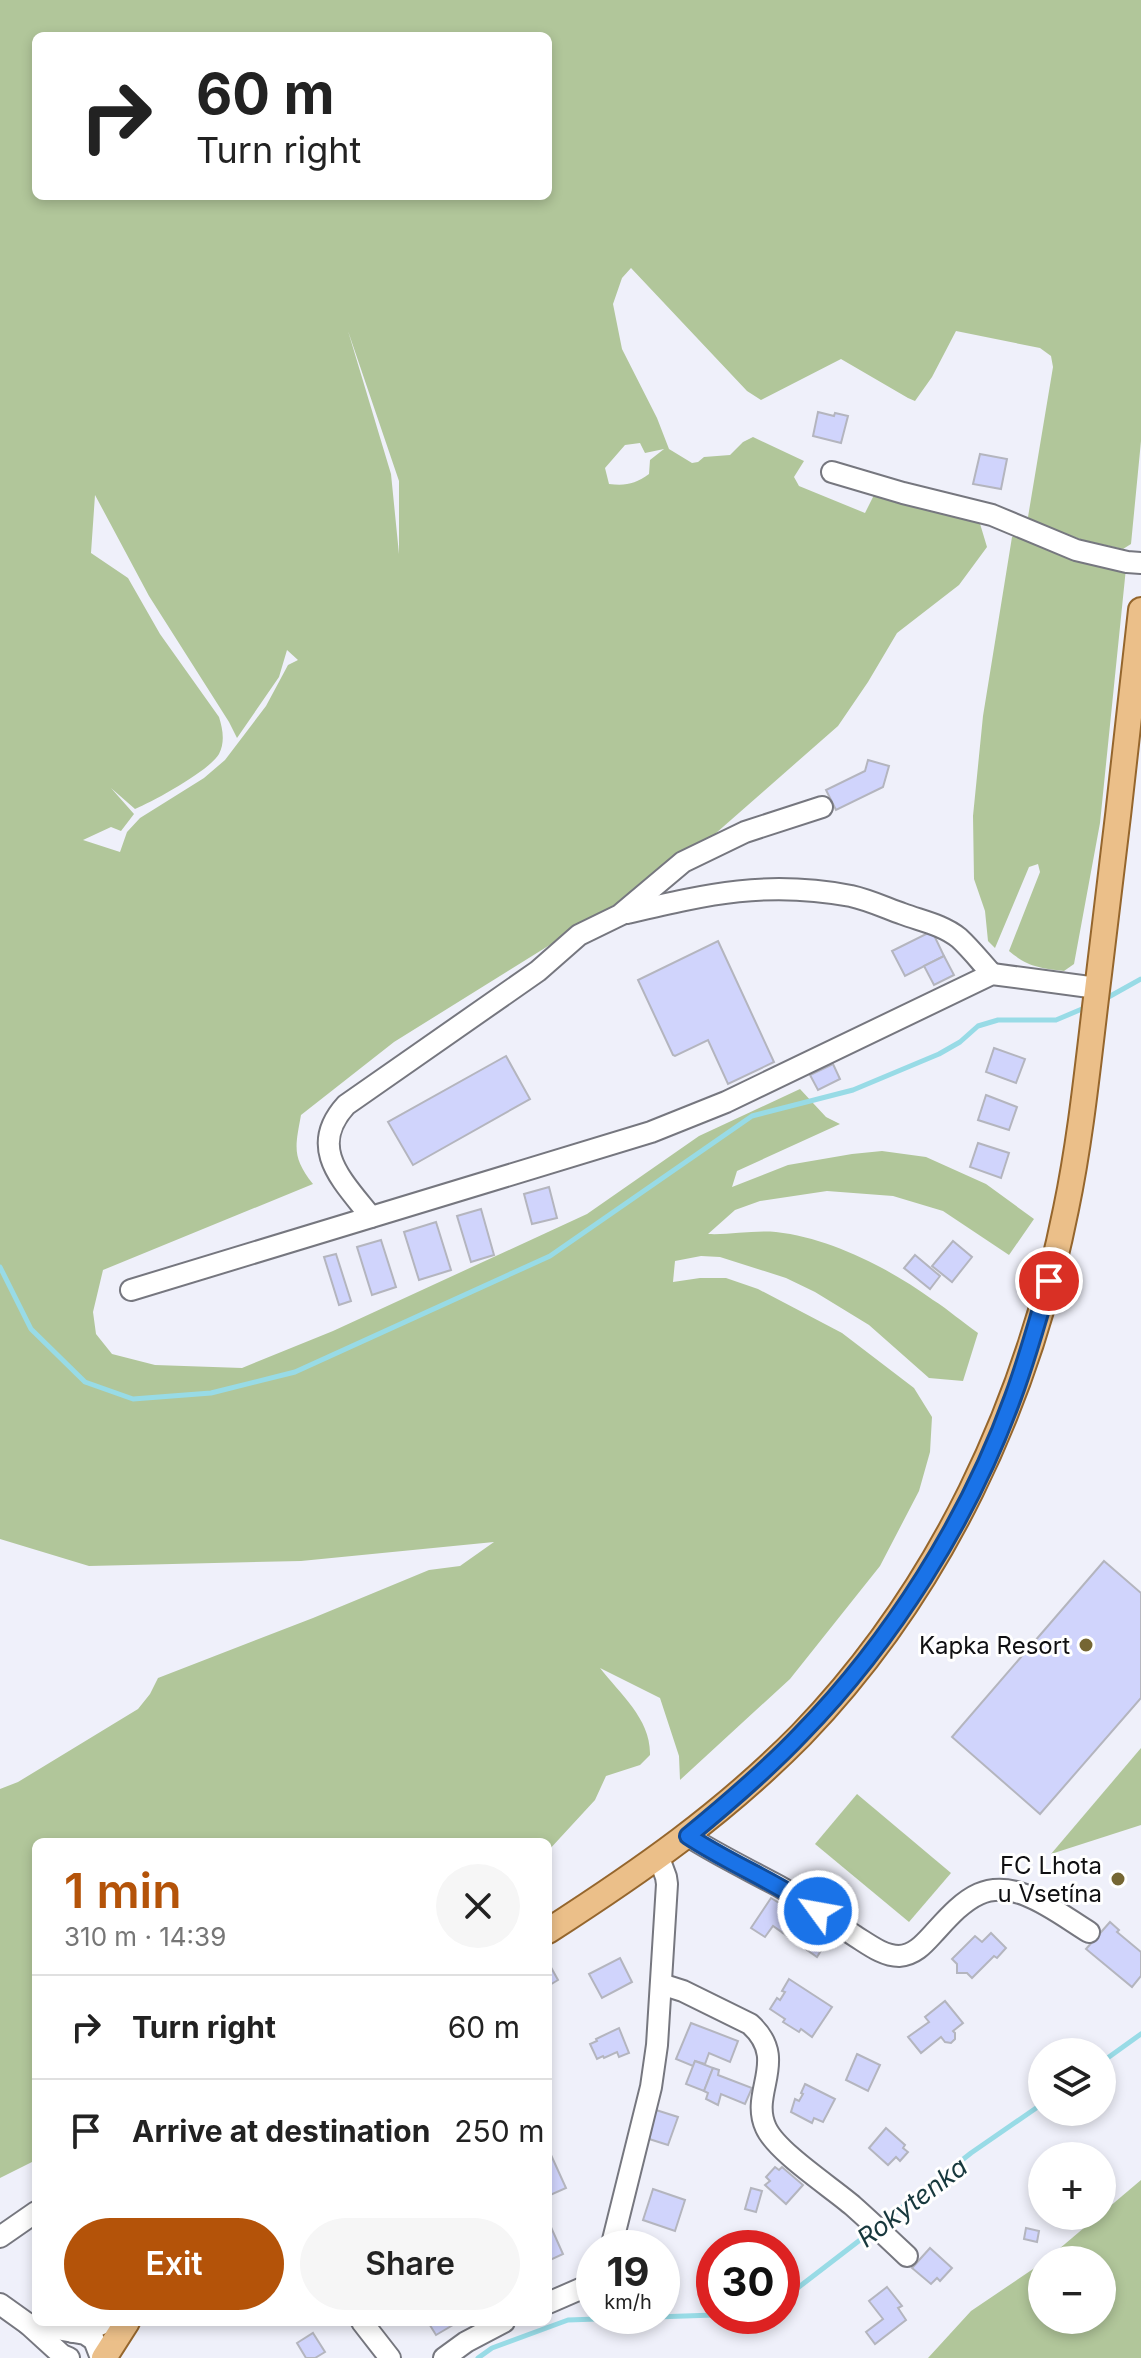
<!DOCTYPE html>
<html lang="en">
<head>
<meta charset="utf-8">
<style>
	body { margin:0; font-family:Inter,sans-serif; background:#f6f6f6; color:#222; height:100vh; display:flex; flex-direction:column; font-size:30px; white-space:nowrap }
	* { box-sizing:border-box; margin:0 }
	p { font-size:26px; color:#767676 }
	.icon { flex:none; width:44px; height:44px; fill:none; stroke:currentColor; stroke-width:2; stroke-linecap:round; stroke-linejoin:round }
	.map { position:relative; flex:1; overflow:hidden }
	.details { position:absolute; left:32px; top:1838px; width:520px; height:488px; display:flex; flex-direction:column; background:#fff; border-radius:12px; box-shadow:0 4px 12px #0003 }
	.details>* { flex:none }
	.guide { position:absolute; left:32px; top:32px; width:520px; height:168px; border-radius:12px; box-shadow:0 4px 12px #0003; background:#fff; color:#222; overflow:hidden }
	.buttons { position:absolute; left:1028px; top:2038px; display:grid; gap:16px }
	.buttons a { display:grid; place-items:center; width:88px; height:88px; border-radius:50%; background:#fff; box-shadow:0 4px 12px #0003; font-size:40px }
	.speed { position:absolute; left:576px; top:2230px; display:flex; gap:16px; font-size:40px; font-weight:700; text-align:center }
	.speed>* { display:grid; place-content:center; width:104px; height:104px; border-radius:50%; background:#fff; box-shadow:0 4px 12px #0003; line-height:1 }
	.speed small { font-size:20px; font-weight:400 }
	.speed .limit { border:12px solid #d22; background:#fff; color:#111 }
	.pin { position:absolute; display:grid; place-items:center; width:68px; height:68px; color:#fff; margin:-34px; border:4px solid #fff; border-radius:50%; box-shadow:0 2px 8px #0007 }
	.me { position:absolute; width:88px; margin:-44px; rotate:302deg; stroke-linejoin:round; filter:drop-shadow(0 0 6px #0008) }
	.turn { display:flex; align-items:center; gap:28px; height:168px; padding:0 32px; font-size:36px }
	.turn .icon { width:104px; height:104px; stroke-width:2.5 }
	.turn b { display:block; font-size:56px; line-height:68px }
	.round { display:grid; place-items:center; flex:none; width:84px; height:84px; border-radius:42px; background:#f6f6f6 }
	.headline { display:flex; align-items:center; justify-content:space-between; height:136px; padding:0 32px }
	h1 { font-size:48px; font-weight:600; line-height:60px; color:#b45309 }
	.primary-button { display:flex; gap:16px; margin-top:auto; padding:16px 32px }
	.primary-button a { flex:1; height:92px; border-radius:48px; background:#b45309; color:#fff; font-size:32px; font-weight:600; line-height:92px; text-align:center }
	.primary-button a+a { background:#f6f6f6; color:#222 }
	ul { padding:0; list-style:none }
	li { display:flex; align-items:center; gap:24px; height:104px; padding:0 32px; border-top:2px solid #e0e0e0 }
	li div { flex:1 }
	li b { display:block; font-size:30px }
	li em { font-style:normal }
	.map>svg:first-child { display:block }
	.green { fill:#b1c69a; fill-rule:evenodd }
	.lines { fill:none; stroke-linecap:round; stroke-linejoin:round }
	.stream { stroke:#98dbe6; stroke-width:5 }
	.building { fill:#d0d4fc; stroke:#b4b5be; stroke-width:2 }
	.minor-casing { stroke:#76777f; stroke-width:24 }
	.major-casing { stroke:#95662d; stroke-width:28 }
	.minor { stroke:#fff; stroke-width:20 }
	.major { stroke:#ebbf89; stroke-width:24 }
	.route-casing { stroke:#114b97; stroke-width:20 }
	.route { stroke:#1a73e8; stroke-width:14 }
	.poi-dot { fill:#756633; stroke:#fff; stroke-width:3 }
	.labels { text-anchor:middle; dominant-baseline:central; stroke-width:6; stroke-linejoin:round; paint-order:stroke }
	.poi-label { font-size:24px; fill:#0f0f12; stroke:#fff; text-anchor:end }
	.water-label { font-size:26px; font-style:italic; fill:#17383d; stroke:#fff }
</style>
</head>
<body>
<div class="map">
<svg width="1141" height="2358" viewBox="0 0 1141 2358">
	<rect width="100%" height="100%" fill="#eff0fa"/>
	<g class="green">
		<path d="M0,0H1141V441L1131,544L1123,549L1083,540L1032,522L1028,517L1053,367L1051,356L1040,348L956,331L932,377L915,401L908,398L841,359L761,400L747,391L631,268L622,278L613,304L622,349L657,418L669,449L692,463L698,462L704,457L730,455L743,442L753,437L804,461L794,477L799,486L865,513L876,491L978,517L987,547L959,585L897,633L868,682L838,726L683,862L394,1042L301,1115C295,1148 292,1157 313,1184L103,1270L93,1312L96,1334L112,1354L155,1365L242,1368L333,1331L587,1214L699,1136L800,1089L826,1117L840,1124L737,1171L732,1187L788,1165L852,1154L882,1151L926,1157L986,1184L1034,1219L1009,1255L943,1211L893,1196L827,1191L760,1201L735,1210L708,1234C730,1235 753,1230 776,1232C830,1238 889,1268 933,1300C949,1310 962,1322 978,1333L963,1381L929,1378L869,1325L815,1292L786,1278L720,1257L701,1256L675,1261L673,1282L700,1278H726L758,1289L842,1333L914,1388L932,1417L930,1452L919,1491L880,1566L790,1679L680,1780L679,1756L660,1698L600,1668C620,1694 651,1719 650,1755L640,1765L606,1776L595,1800L548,1851V1842H36V2160L0,2178V1789L18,1782L138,1709L150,1694L158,1678L313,1618L429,1570L460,1566L494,1542L301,1561L89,1566L0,1539ZM36,36H548V196H36ZM348,331L399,481V554L391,474ZM640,443L645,453L664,449L650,460L649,474C635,484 626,486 609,484L605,468L625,445ZM95,495L149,596L229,722L237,738L279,677L287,650L298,660L288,665L266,706L225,760L204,778L140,818L127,832L120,852L83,840L111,827L121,831L134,814L111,788L135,809C154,801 209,771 219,754C225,742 223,730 219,717L160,634L128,578L91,553Z"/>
		<path d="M1018,534L1126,568L1100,823L1074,964L1064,971C1040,968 1028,967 1009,951L1040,872L1038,864L1029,867L995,948L988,941L985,911L974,879L973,816L983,716L1012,537Z"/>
		<path d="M1141,1748V1825L1051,1854Z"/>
		<path d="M857,1794L951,1873L909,1922L815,1844Z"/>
		<path d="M1141,2180V2358H928L971,2311L1042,2263V2320H1102V2260H1046L1098,2216H1102V2213Z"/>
	</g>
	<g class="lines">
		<g class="stream">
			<path d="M1105,999L1141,979"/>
			<path d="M0,1267L31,1329L85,1382L133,1399L211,1393L295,1372L550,1256L752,1116L853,1090L939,1054L960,1042L978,1026L998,1020H1056L1089,1006"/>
			<path d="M1102,2062L1141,2034"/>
			<path d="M881,2224L971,2153L1042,2104"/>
			<path d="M782,2300L873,2230"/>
			<path d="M478,2358L492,2348L568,2320L714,2315"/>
		</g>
	</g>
	<g class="building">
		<path d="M818,412L834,416L835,413L848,416L841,443L813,436Z"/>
		<path d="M980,454L1007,459L1001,489L973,484Z"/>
		<path d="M868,760L889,766L883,787L836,810L826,790L865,771Z"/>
		<path d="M932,931L944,956L905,976L892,951Z"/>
		<path d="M718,941L774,1062L728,1084L708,1040L675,1056L673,1055L638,980Z"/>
		<path d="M944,956L954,975L934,985L924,966Z"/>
		<path d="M994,1048L1025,1059L1016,1083L986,1072Z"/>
		<path d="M506,1056L530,1099L413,1165L388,1122Z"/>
		<path d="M833,1064L840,1079L818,1090L810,1075Z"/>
		<path d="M986,1095L1017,1107L1009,1130L978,1120Z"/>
		<path d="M978,1143L1009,1153L1001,1178L970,1167Z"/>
		<path d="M549,1187L557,1218L532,1224L524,1194Z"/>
		<path d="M481,1209L494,1255L471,1262L457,1216Z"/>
		<path d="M436,1222L451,1270L419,1280L404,1232Z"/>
		<path d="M381,1240L396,1287L372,1295L357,1247Z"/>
		<path d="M953,1241L972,1257L952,1282L932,1266Z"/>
		<path d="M336,1254L351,1301L339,1305L324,1257Z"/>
		<path d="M915,1255L940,1276L930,1289L904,1268Z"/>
		<path d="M1104,1561L1141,1593V1698L1040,1814L952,1737Z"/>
		<path d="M771,1898L797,1914L783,1933L773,1926L765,1937L751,1928Z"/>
		<path d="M797,1914L830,1936L817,1957L783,1933Z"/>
		<path d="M1110,1922L1119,1930L1117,1932L1141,1952V1976L1132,1987L1086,1949Z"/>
		<path d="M991,1933L1006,1948L997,1958L994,1956L972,1978L967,1973H957V1964L952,1959L975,1936L982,1942Z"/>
		<path d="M620,1958L632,1982L602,1998L589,1974Z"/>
		<path d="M548,1962L558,1980L548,1986Z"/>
		<path d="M789,1979L832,2007L812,2037L801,2029L799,2032L783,2022L785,2019L770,2009L777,1998L780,2000L785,1992L782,1991Z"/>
		<path d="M945,2001L963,2023L953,2031L955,2033V2039L951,2043L945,2042L941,2037L921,2053L908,2037L929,2022L925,2017Z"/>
		<path d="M691,2023L738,2041L730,2062L709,2053L705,2064L695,2061L693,2066L676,2059Z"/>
		<path d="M619,2028L629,2053L619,2057L617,2052L604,2058L603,2056L597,2059L590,2044L597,2041L596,2039Z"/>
		<path d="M857,2054L880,2065L868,2091L846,2080Z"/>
		<path d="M695,2061L713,2068L704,2091L686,2084Z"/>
		<path d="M713,2068L719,2070L718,2075L752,2088L745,2104L721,2094L718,2105L706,2099L708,2093L704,2091Z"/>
		<path d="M805,2084L835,2099L823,2122L814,2118L812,2123L791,2112L795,2099L799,2101L803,2094L801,2093Z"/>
		<path d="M656,2110L678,2117L668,2145L646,2138Z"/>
		<path d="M886,2128L905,2145L903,2148L908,2152L900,2161L896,2157L888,2165L869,2148Z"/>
		<path d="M551,2155L566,2188L548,2196V2156Z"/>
		<path d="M775,2167L779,2170L782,2167L803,2185L786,2204L765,2185L770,2181L766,2177Z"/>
		<path d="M751,2188L762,2191L756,2212L745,2209Z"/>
		<path d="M653,2189L685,2200L675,2231L643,2220Z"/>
		<path d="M550,2225L563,2254L548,2261V2226Z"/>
		<path d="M1026,2228L1039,2231L1037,2242L1024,2239Z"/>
		<path d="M930,2248L952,2268L940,2281L937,2278L931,2284L912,2268Z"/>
		<path d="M662,2255L669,2257L662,2287Z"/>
		<path d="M887,2287L902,2306L898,2308L906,2320L875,2344L866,2332L883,2319L869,2301Z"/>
		<path d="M428,2322H458L436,2335Z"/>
		<path d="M313,2333L325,2352L315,2358H306L297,2343Z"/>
	</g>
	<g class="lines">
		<defs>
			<g id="minor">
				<path d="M832,472L903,493L992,515L1076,550L1127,562L1141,563"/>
				<path d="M627,913C708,894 767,880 851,896C869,900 886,908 903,914C922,921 943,925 959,938C971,949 981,962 992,974"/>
				<path d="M371,1217C342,1180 307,1148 346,1105L538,971L579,935L620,915L683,862L745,832L822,807"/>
				<path d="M131,1290L651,1132L726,1102L992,974L1097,988"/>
				<path d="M688,1836C716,1854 745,1868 773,1883C802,1898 828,1918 855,1936C868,1944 883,1956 899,1956C914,1955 923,1945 933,1934C946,1920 961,1902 979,1894C1016,1877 1059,1914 1089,1932"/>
				<path d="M661,1984L683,1991L750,2024C790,2060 749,2092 766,2128C777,2152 831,2187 853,2206C871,2222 889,2239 907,2256"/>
				<path d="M0,2237L36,2212"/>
				<path d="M611,2248L651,2087L657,2045L667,1884L666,1877L659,1858"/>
				<path d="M548,2303L594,2283"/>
				<path d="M0,2304L28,2324L62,2355L69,2358"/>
				<path d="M362,2322L390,2358"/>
				<path d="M28,2324L85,2334L94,2340L101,2358"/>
				<path d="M73,2332L89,2330L106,2322"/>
				<path d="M444,2358L466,2342L504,2322"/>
			</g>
			<g id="major">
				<path d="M548,1931C641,1871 723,1814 801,1735C940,1591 1027,1404 1066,1209C1082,1132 1089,1053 1099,974C1114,853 1128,731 1141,610"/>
				<path d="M104,2358L127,2322"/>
			</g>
		</defs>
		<use href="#minor" class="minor-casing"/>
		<use href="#major" class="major-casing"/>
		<use href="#minor" class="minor"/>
		<use href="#major" class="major"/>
	</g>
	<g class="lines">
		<defs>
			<path id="route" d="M818,1911C777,1882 730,1864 688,1836C727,1804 766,1771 801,1734C891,1642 969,1519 1013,1397C1027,1359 1038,1320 1049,1281"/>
		</defs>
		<use href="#route" class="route-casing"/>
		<use href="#route" class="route"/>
	</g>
	<g class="poi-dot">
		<circle cx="1086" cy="1645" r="8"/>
		<circle cx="1118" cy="1879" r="8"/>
	</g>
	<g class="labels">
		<g class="poi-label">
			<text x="1070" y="1645">Kapka Resort</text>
			<text x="1102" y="1865">FC Lhota<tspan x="1102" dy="28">u Vsetína</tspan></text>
		</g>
		<g class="water-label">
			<text transform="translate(912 2202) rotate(-37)">Rokytenka</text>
		</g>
	</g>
</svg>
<div class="buttons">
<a><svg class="icon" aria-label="layers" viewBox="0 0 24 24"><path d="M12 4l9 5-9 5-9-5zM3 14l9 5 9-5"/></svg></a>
<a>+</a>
<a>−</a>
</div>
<div class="speed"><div>19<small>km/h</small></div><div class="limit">30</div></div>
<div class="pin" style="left:1049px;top:1281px;background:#d93025"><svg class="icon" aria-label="arrive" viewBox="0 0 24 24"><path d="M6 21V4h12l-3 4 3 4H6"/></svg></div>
<svg class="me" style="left:818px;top:1911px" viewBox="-20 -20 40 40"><circle r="17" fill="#1a73e8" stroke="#fff" stroke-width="3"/><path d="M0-11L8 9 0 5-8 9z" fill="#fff"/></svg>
<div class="guide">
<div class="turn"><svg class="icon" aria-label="right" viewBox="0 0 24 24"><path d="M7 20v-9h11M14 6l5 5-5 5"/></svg><div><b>60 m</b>Turn right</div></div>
</div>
<section class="details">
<div class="headline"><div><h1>1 min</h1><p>310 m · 14:39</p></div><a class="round"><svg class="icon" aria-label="close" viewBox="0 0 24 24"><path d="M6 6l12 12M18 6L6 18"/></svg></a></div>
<ul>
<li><svg class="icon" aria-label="right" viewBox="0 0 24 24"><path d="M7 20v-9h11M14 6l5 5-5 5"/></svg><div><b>Turn right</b></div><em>60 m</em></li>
<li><svg class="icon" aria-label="arrive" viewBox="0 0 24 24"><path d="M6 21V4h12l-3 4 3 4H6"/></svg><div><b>Arrive at destination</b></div><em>250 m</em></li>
</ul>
<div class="primary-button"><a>Exit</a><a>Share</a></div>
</section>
</div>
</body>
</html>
